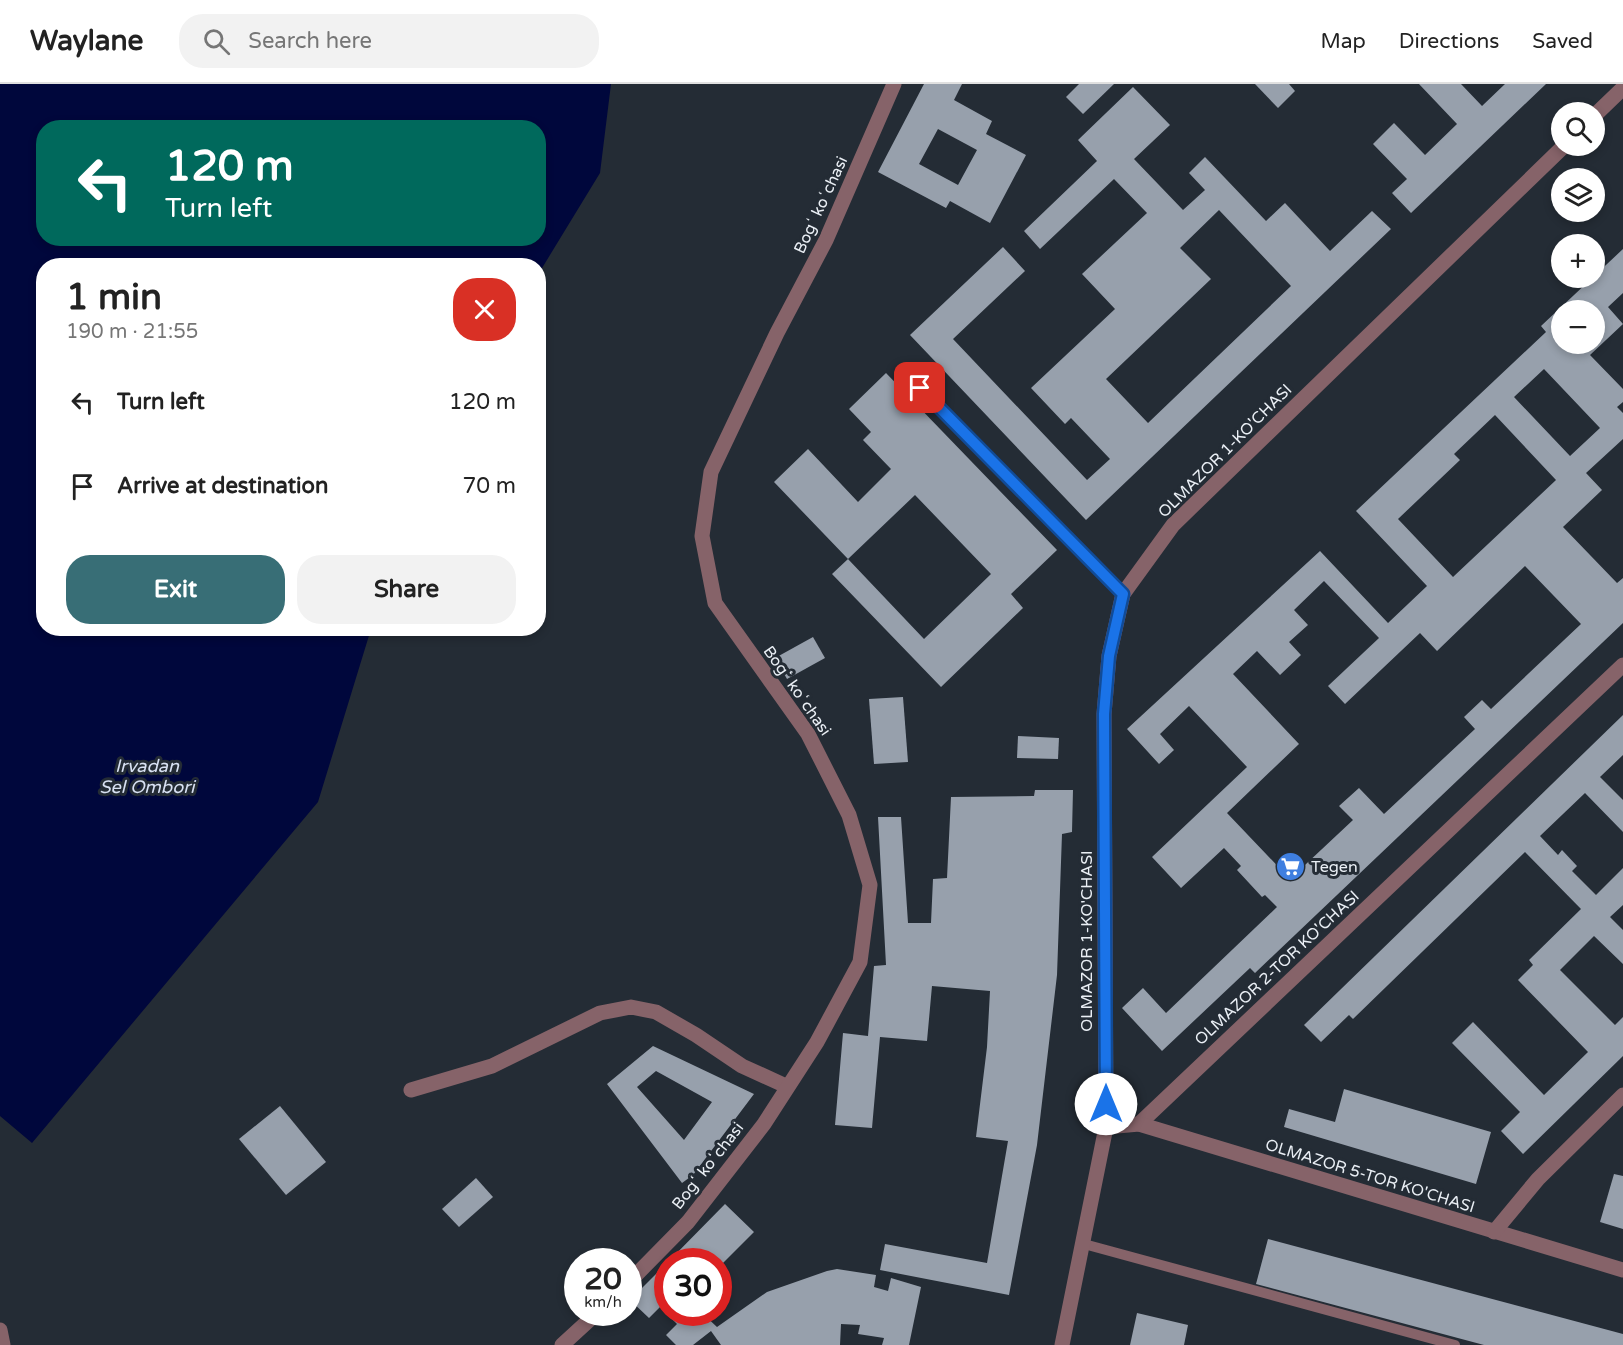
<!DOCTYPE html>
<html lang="en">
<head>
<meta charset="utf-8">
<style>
	body { margin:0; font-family:"Varela Round",sans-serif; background:#f2f2f2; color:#222; height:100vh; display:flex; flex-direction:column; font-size:22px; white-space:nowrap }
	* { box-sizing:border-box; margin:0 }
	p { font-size:20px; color:#767676 }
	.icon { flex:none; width:33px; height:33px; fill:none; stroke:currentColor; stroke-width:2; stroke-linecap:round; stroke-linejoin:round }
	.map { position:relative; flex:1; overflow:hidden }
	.sheet { position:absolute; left:36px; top:174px; width:510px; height:378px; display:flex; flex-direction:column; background:#fff; border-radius:24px; box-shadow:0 3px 9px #0003 }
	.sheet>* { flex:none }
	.banner { position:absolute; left:36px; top:36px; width:510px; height:126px; border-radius:24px; box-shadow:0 3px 9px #0003; background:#00695c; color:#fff; overflow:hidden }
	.controls { position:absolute; left:1551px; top:18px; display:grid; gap:12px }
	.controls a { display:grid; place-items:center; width:54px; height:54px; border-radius:50%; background:#fff; box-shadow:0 3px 9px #0003; font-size:30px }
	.speed { position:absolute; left:564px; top:1164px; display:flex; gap:12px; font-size:30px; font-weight:700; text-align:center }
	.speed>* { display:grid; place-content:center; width:78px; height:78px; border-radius:50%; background:#fff; box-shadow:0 3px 9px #0003; line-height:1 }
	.speed small { font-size:15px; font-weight:400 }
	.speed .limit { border:9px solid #d22; background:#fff; color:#111 }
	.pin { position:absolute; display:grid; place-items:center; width:51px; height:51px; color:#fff; margin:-26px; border-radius:12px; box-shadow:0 3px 9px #0006 }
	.me { position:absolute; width:66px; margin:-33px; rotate:0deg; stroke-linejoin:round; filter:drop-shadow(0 0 4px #0008) }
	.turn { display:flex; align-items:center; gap:21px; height:126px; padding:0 30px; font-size:27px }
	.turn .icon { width:78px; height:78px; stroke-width:2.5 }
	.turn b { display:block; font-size:42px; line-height:51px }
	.round { display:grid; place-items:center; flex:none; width:63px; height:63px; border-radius:24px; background:#f2f2f2 }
	.summary { display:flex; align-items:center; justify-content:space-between; height:102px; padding:0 30px }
	h1 { font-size:36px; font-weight:800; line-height:45px }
	.cta { display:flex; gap:12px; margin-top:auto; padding:12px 30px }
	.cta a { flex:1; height:69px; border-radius:24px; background:#386e76; color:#fff; font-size:24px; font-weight:800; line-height:69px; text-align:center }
	.cta a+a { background:#f2f2f2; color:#222 }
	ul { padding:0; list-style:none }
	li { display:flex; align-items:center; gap:18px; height:84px; padding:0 30px }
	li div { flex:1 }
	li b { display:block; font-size:22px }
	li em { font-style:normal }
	header { display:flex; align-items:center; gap:36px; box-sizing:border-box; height:84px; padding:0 30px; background:#fff; border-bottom:2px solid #e0e0e0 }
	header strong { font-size:28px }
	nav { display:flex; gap:33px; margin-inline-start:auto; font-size:21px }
	.search { width:420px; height:54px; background:#f2f2f2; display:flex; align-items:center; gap:15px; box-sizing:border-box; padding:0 21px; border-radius:24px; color:#767676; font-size:22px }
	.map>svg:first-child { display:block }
	.water { fill:#00073c; fill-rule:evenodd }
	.building { fill:#97a0ac; fill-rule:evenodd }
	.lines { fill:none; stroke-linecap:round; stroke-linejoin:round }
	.service { stroke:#866369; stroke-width:10 }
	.minor { stroke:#866369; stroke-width:15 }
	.route-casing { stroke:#114b97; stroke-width:15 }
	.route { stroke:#1a73e8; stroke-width:10 }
	.labels { text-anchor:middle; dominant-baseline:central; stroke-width:6; stroke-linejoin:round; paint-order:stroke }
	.street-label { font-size:16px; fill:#eaeff5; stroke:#242c35 }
	.poi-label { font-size:16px; fill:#eaeff5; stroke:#242c35; text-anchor:start }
	.water-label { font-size:18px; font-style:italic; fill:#d8e1f3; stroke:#242c35 }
</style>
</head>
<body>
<header>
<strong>Waylane</strong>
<div class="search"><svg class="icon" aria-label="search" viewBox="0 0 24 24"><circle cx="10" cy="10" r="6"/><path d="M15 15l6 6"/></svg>Search here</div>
<nav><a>Map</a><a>Directions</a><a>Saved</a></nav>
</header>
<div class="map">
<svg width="1623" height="1261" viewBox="0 0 1623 1261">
	<rect width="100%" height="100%" fill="#242c35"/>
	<path class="water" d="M0,0H611L600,89L539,189L538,182H44V544L371,545L318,718L32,1059L0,1032ZM44,44H538V154H44Z"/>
	<g class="building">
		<path d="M924,0H962L954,16L992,37L986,50L1026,71L990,139L950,117L946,124L878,88ZM938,45L977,66L958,101L919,80Z"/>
		<path d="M1079,0H1114L1083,30L1066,13Z"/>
		<path d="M1255,0H1289L1295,7L1278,24Z"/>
		<path d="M1419,0H1461L1482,22L1505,0H1546L1411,129L1392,109L1407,95L1373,60L1394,39L1425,71L1457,40Z"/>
		<path d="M1133,3L1170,41L1134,75L1183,126L1205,106L1189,89L1205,73L1266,137L1285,119L1330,167L1372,127L1391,145L1086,436L910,251L1003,163L1025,187L953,255L1087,396L1110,375L1071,334L1065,340L1031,304L1115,225L1082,190L1147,129L1114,95L1040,165L1024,147L1097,77L1078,56ZM1219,126L1291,202L1148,339L1106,295L1211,195L1180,164Z"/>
		<path d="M1623,165V209L1608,223L1623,240L1590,271L1623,305V318L1617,323L1623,329V355L1586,389L1602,406L1563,443L1617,499L1623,494V539L1255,889L1250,884L1162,967L1122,924L1143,904L1166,929L1277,823L1265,811L1262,813L1237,786L1241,782L1224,764L1181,804L1152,773L1247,683L1189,622L1160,650L1174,666L1159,680L1127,645L1320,467L1388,539L1427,502L1356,427L1546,248L1541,242ZM1562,226H1594V260H1562ZM1544,285L1600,344L1570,372L1514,313ZM1495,331L1556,396L1453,493L1398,435L1460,376L1454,370ZM1525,482L1581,540L1491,625L1482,616L1464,633L1475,645L1384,730L1359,704L1339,722L1353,736L1290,795L1227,729L1299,660L1233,590L1257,567L1280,591L1301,571L1289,558L1308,541L1294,526L1324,497L1379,554L1328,602L1345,620L1420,549L1437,567Z"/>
		<path d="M886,289L1057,466L1011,510L1023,524L941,603L832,490L848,475L924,555L991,490L915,411L848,475L774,398L808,365L858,418L891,385L863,356L871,348L849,325Z"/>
		<path d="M813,553L825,574L787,595L775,574Z"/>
		<path d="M903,613L908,678L874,680L869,615Z"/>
		<path d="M1623,631V671L1600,693L1623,716V748L1585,709L1540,752L1558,771L1562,766L1577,782L1572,787L1596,811L1623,784V821L1610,833L1623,846V880L1594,852L1560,886L1615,941L1623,933V972L1523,1070L1501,1047L1520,1028L1452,959L1473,938L1544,1011L1588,968L1518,896L1533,881L1529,876L1581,825L1525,768L1353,935L1349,931L1321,958L1304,941Z"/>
		<path d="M1018,652L1059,654L1058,675L1017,674Z"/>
		<path d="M1035,706H1073L1072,748L1062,750L1057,891L1037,1061L1009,1211L880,1186L885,1160L987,1179L1008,1057L976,1053L987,963L990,907L932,902L927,957L880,953L872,1044L835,1041L843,949L868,952L874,882L886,881L878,733H901L908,839H931L933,795L947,794L951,713L1034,712Z"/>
		<path d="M653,962L754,1010L693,1091L682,1099L607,1000ZM656,987L712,1018L684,1056L637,1003Z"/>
		<path d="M1344,1005L1491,1048L1476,1100L1284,1043L1289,1025L1335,1038Z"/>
		<path d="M280,1022L326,1078L286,1111L239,1055Z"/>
		<path d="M1614,1090L1623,1092V1145L1600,1138Z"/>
		<path d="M476,1094L493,1113L459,1143L442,1125Z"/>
		<path d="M725,1120L754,1148L718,1184V1178H668Z"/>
		<path d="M1268,1155L1623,1250V1261H1484L1256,1200Z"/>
		<path d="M668,1178V1228H701L717,1243L767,1208L827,1187L837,1185L876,1191L874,1203L888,1207L891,1194L921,1203L909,1261H882L884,1254L858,1250L860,1241L841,1240L840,1261H721L711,1247L693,1261H676L666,1251L677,1240L660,1223L649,1234L630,1216Z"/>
		<path d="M1137,1229L1188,1241L1184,1261H1130Z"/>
	</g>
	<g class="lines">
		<g class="service">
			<path d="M920,304L1123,510"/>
			<path d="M1084,1160L1455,1261"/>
		</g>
		<g class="minor">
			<path d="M1594,32L1623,4"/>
			<path d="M411,1006L492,982L600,929L631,923L656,928L696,951L742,982L786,1002"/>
			<path d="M1139,1040L1623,581"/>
			<path d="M1106,1043L1139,1040L1623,1186"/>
			<path d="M1494,1148L1538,1095L1623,1011"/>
			<path d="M628,1199L688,1138L764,1040L817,958L860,878L870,801L849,731L808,650L715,519L702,452L711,388L777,249L826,156L894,0"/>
			<path d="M0,1246L3,1261"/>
			<path d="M562,1261L598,1228"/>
			<path d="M1062,1261L1106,1043L1104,630L1109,572L1123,510L1173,441L1564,62"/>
		</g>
	</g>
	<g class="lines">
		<defs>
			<path id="route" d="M920,304L1123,510L1109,572L1104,630L1106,1020"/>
		</defs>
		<use href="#route" class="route-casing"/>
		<use href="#route" class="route"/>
	</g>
	<defs>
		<symbol id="supermarket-disc" viewBox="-11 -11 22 22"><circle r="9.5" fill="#3f7fe0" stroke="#242c35"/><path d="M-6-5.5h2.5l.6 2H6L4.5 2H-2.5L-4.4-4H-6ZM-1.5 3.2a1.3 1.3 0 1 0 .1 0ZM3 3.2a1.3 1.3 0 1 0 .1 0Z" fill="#fff"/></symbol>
	</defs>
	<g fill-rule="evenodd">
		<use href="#supermarket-disc" x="1274" y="766" width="33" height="33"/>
	</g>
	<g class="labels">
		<g class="street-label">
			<text transform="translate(821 121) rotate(-65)">Bogʻ koʻchasi</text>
			<text transform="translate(1225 367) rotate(-45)">OLMAZOR 1-KO'CHASI</text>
			<text transform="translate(797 607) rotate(55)">Bogʻ koʻchasi</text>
			<text transform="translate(1087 857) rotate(-90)">OLMAZOR 1-KO'CHASI</text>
			<text transform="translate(1277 884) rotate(-43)">OLMAZOR 2-TOR KO'CHASI</text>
			<text transform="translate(708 1082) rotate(-52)">Bogʻ koʻchasi</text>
			<text transform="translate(1370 1092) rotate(17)">OLMAZOR 5-TOR KO'CHASI</text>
		</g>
		<g class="poi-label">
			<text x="1311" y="783">Tegen</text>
		</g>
		<g class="water-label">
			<text x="147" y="682">Irvadan<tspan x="147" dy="21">Sel Ombori</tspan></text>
		</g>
	</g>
</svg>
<div class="controls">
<a><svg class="icon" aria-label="search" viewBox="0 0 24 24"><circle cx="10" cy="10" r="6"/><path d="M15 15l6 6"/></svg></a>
<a><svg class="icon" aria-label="layers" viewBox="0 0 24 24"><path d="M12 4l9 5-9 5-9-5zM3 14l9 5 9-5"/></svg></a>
<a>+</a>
<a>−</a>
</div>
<div class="speed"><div>20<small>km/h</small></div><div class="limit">30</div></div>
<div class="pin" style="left:920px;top:304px;background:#d93025"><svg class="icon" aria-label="arrive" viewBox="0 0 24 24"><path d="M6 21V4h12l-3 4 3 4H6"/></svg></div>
<svg class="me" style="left:1106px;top:1020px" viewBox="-20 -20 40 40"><circle r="19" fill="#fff"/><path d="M0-13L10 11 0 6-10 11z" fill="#1a73e8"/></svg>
<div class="banner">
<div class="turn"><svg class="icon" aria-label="left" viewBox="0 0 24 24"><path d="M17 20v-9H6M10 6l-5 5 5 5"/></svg><div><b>120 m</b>Turn left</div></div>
</div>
<section class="sheet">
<div class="summary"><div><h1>1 min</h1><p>190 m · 21:55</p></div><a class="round" style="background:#d93025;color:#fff"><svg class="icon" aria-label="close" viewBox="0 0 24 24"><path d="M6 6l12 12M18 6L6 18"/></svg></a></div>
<ul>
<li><svg class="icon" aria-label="left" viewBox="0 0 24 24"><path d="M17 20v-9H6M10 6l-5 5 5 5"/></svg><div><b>Turn left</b></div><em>120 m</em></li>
<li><svg class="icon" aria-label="arrive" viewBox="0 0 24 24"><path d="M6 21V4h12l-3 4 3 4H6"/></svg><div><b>Arrive at destination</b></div><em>70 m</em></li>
</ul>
<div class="cta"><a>Exit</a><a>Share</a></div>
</section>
</div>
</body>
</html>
